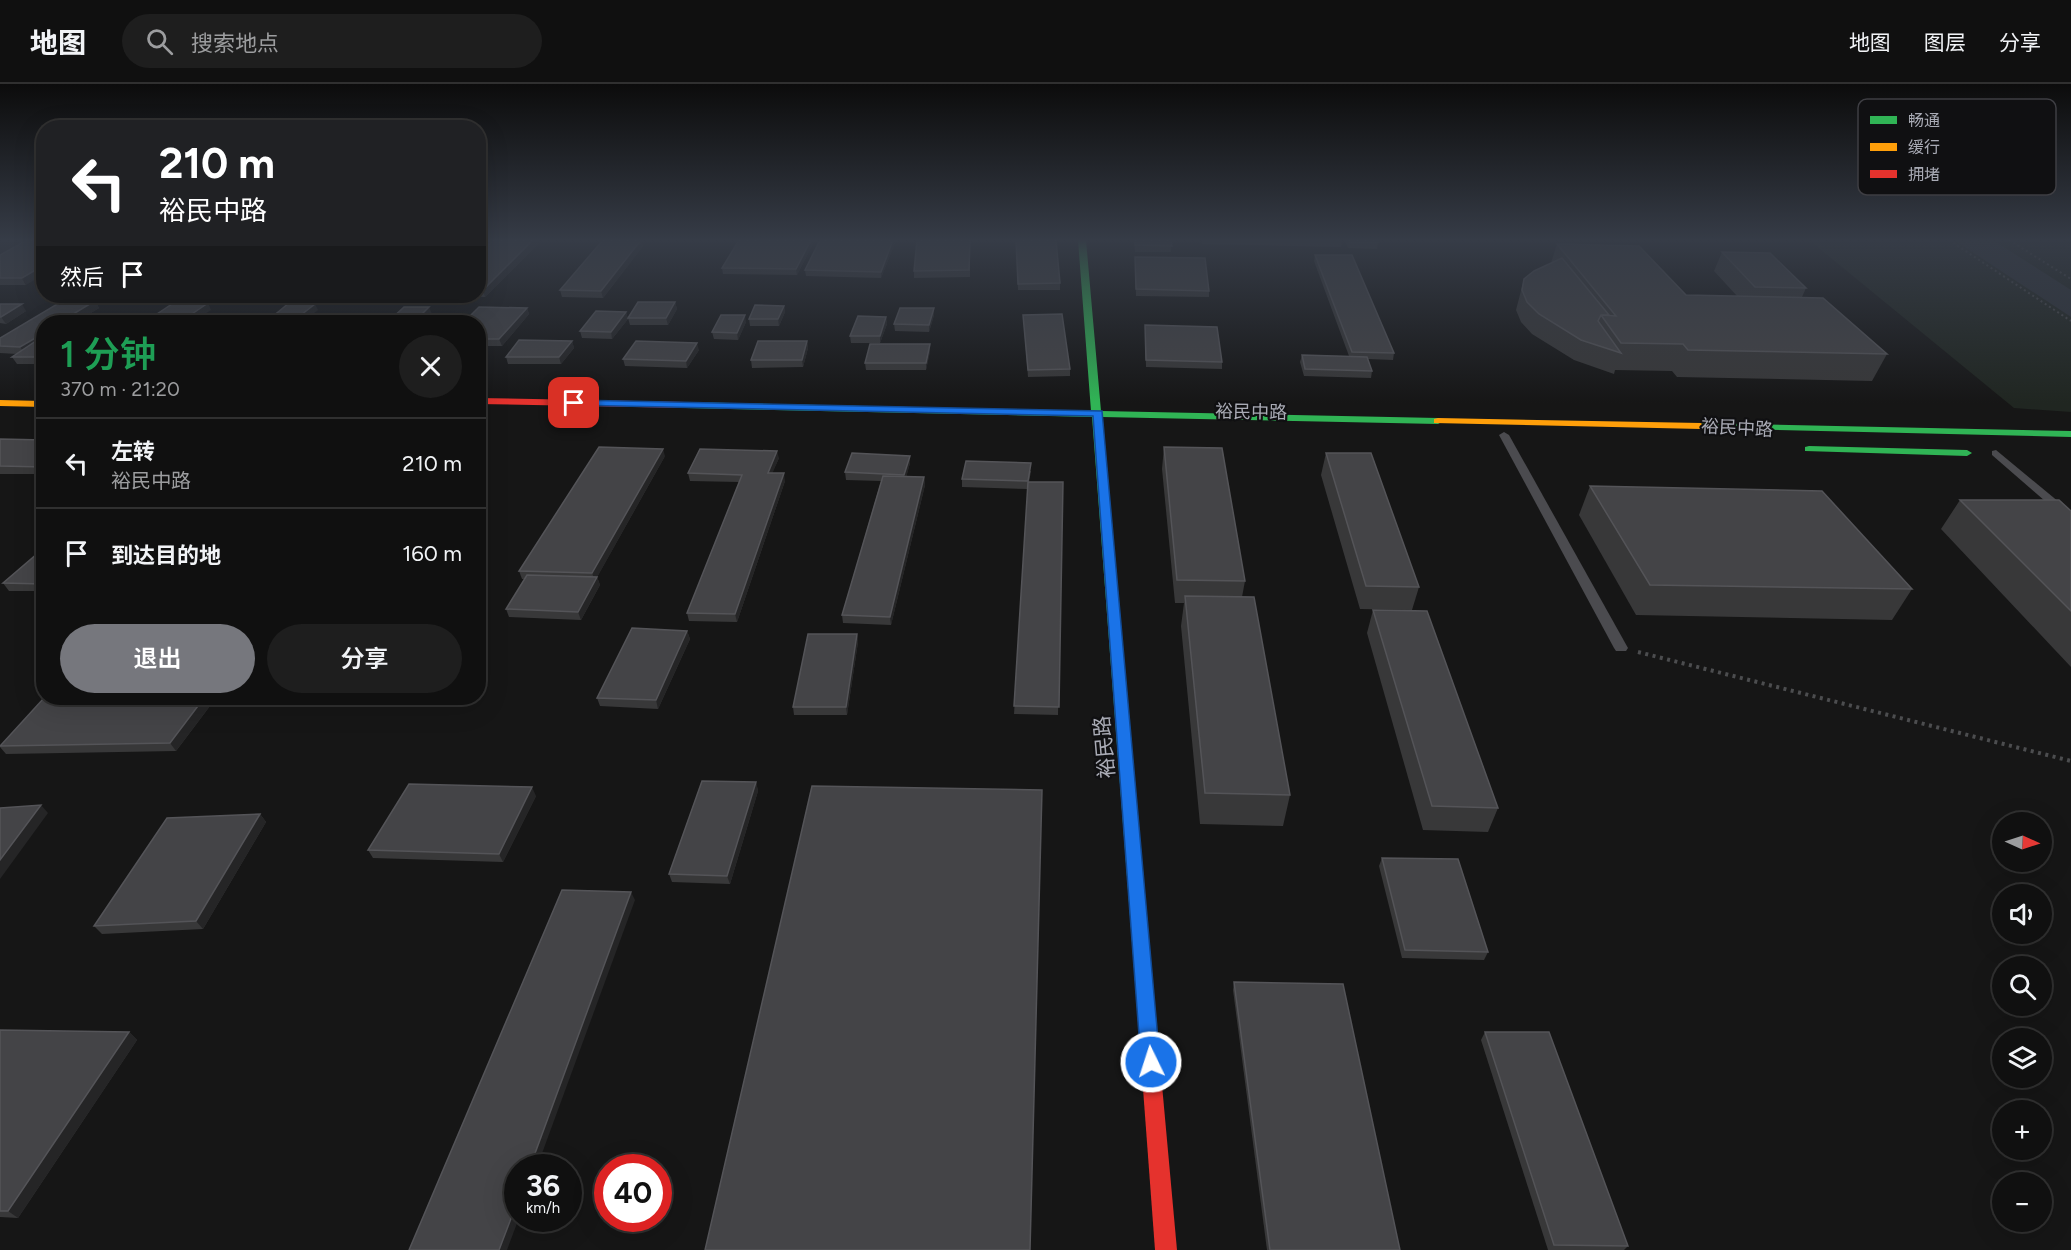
<!DOCTYPE html>
<html lang="zh">
<head>
<meta charset="utf-8">
<style>
	body { margin:0; font-family:Figtree,"Noto Sans SC",sans-serif; background:#1e1e1e; color:#f1f3f6; height:100vh; display:flex; flex-direction:column; font-size:22px; white-space:nowrap }
	* { box-sizing:border-box; margin:0 }
	p { font-size:20px; color:#9c9d9f }
	.icon { flex:none; width:33px; height:33px; fill:none; stroke:currentColor; stroke-width:2; stroke-linecap:round; stroke-linejoin:round }
	.map { position:relative; flex:1; overflow:hidden }
	.sheet { position:absolute; left:36px; top:231px; width:450px; height:390px; display:flex; flex-direction:column; background:#101010; border-radius:24px; box-shadow:0 6px 24px #0002,0 0 0 2px #303030 }
	.sheet>* { flex:none }
	.guide { position:absolute; left:36px; top:36px; width:450px; height:183px; border-radius:24px; box-shadow:0 6px 24px #0002,0 0 0 2px #303030; background:#202124; color:#fff; overflow:hidden }
	.needle { width:39px; rotate:93deg }
	.fabs { position:absolute; left:1992px; top:728px; display:grid; gap:12px }
	.fabs a { display:grid; place-items:center; width:60px; height:60px; border-radius:50%; background:#101010; box-shadow:0 6px 24px #0002,0 0 0 2px #303030; font-size:30px }
	.speed { position:absolute; left:504px; top:1070px; display:flex; gap:12px; font-size:30px; font-weight:700; text-align:center }
	.speed>* { display:grid; place-content:center; width:78px; height:78px; border-radius:50%; background:#101010; box-shadow:0 6px 24px #0002,0 0 0 2px #303030; line-height:1 }
	.speed small { font-size:15px; font-weight:400 }
	.speed .limit { border:9px solid #d22; background:#fff; color:#111 }
	.pin { position:absolute; display:grid; place-items:center; width:51px; height:51px; color:#fff; margin:-26px; border-radius:12px; box-shadow:0 3px 9px #0006 }
	.me { position:absolute; width:66px; margin:-33px; rotate:356deg; stroke-linejoin:round; filter:drop-shadow(0 0 4px #0008) }
	.turn { display:flex; align-items:center; gap:21px; height:126px; padding:0 24px; font-size:27px }
	.turn .icon { width:78px; height:78px; stroke-width:2.5 }
	.turn b { display:block; font-size:42px; line-height:51px }
	.then { display:flex; align-items:center; height:57px; padding:0 24px; background:#0003; gap:12px; font-size:22px }
	.round { display:grid; place-items:center; flex:none; width:63px; height:63px; border-radius:32px; background:#1e1e1e }
	.head { display:flex; align-items:center; justify-content:space-between; height:102px; padding:0 24px }
	h1 { font-size:36px; font-weight:600; line-height:45px; color:#1e9e55 }
	.action { display:flex; gap:12px; margin-top:auto; padding:12px 24px }
	.action a { flex:1; height:69px; border-radius:36px; background:#76777d; color:#fff; font-size:24px; font-weight:600; line-height:69px; text-align:center }
	.action a+a { background:#1e1e1e; color:#f1f3f6 }
	ul { padding:0; list-style:none }
	li { display:flex; align-items:center; gap:18px; height:90px; padding:0 24px; border-top:2px solid #303030 }
	li div { flex:1 }
	li b { display:block; font-size:22px }
	li em { font-style:normal }
	header { display:flex; align-items:center; gap:36px; box-sizing:border-box; height:84px; padding:0 30px; background:#101010; border-bottom:2px solid #303030 }
	header strong { font-size:28px }
	nav { display:flex; gap:33px; margin-inline-start:auto; font-size:21px }
	.search { width:420px; height:54px; background:#1e1e1e; display:flex; align-items:center; gap:15px; box-sizing:border-box; padding:0 21px; border-radius:33px; color:#9c9d9f; font-size:22px }
	.map>svg:first-child { display:block }
	.green { fill:#202621 }
	.water { fill:#2e333a }
	.lines { fill:none; stroke-linecap:round; stroke-linejoin:round }
	.path-far1 { stroke:#4c4d4f; stroke-width:2; stroke-dasharray:2 3; stroke-linecap:butt }
	.path { stroke:#4c4d4f; stroke-width:4; stroke-dasharray:3 4.5; stroke-linecap:butt }
	.lane { fill:#4b4b4f; fill-rule:evenodd }
	.fast { fill:#30b455; fill-rule:evenodd }
	.slow { fill:#ff9f0a; fill-rule:evenodd }
	.jam { fill:#e5322d; fill-rule:evenodd }
	.wall { fill:#383839 }
	.shaded-wall { fill:#252526 }
	.building { fill:#444447; stroke:#545458; stroke-width:1.5 }
	.route { fill:#1a73e8; stroke:#114b97; stroke-width:1.5 }
	.labels { text-anchor:middle; dominant-baseline:central; stroke-width:4.5; stroke-linejoin:round; paint-order:stroke }
	.far-street-label { font-size:18px; fill:#a9abb5; stroke:#101012 }
	.street-label { font-size:21px; fill:#a9abb5; stroke:#101012 }
	.key { fill:#101012; stroke:#3e3e43; stroke-width:1.5 }
	.key-label { font-size:16px; fill:#a9abb5 }
</style>
</head>
<body>
<header>
<strong>地图</strong>
<div class="search"><svg class="icon" aria-label="search" viewBox="0 0 24 24"><circle cx="10" cy="10" r="6"/><path d="M15 15l6 6"/></svg>搜索地点</div>
<nav><a>地图</a><a>图层</a><a>分享</a></nav>
</header>
<div class="map">
<svg width="2071" height="1166" viewBox="0 0 2071 1166">
	<rect width="100%" height="100%" fill="#161616"/>
	<path class="green" d="M1809,156H2071V328L2014,324Z"/>
	<path class="water" d="M1954,156H1993L2071,206V233Z"/>
	<g class="lines">
		<g class="path-far1">
			<path d="M1949,156L2071,237"/>
			<path d="M2009,156L2071,195"/>
		</g>
		<path class="path" d="M1638,568L2071,677"/>
		<g class="lane">
			<path d="M1504,348L1509,351L1628,564L1626,567H1616L1614,564L1499,351Z"/>
			<path d="M1996,366L2071,428V437L2067,436L1992,371V367Z"/>
		</g>
		<g class="fast">
			<path d="M1078,156H1086L1101,327L1438,334L1443,337L1438,340L1102,333L1155,924L1152,930L1146,932L1140,930L1137,924L1092,333L685,324L680,321L685,318L1091,327Z"/>
			<path d="M1701,339L2071,347V353L1697,344L1696,342Z"/>
			<path d="M1809,362L1967,366L1972,369L1967,372L1805,367V363Z"/>
		</g>
		<g class="slow">
			<path d="M0,316L44,317V323L0,322Z"/>
			<path d="M1438,334L1701,339L1706,342L1701,345L1434,339V335Z"/>
		</g>
		<g class="jam">
			<path d="M478,314L685,318L690,321L685,324L478,320Z"/>
			<path d="M1146,916L1152,918L1155,924L1177,1166H1155L1137,924L1140,918Z"/>
		</g>
	</g>
	<g class="wall">
		<path d="M0,156L26,201H0Z"/>
		<path d="M641,156L643,162L603,214L562,213L560,206Z"/>
		<path d="M739,156H815L797,191L723,190L722,184Z"/>
		<path d="M896,156L881,194L806,192L805,186Z"/>
		<path d="M970,156V193L914,194V187Z"/>
		<path d="M1016,156L1060,199V206H1018Z"/>
		<path d="M1134,156H1171V168H1135Z"/>
		<path d="M1202,156H1342V157L1341,163L1202,160Z"/>
		<path d="M1345,156H1377L1378,158L1377,165L1348,164Z"/>
		<path d="M539,159L485,213L443,212H478V170Z"/>
		<path d="M1557,160L1686,211L1737,212L1714,187L1722,168L1806,204L1802,213L1887,270L1872,297L1677,293L1672,287L1615,286L1614,290L1574,276L1532,250L1521,238L1516,226L1524,195L1551,179Z"/>
		<path d="M1315,171L1394,269L1393,276L1368,275L1372,287L1371,294L1304,292L1300,278L1302,271L1349,272L1314,177Z"/>
		<path d="M1135,173L1209,207V213L1136,212Z"/>
		<path d="M64,216L95,217L99,224L76,238H44V280H17L12,273L17,270L0,269V254Z"/>
		<path d="M675,218L677,225L668,241H630L628,234Z"/>
		<path d="M0,220L26,227L6,240L0,239Z"/>
		<path d="M784,222L785,228L779,242H750L749,235Z"/>
		<path d="M527,224L529,230L502,262H478V238Z"/>
		<path d="M626,228L628,235L612,255L582,254L580,247Z"/>
		<path d="M934,231L929,248L895,247L894,240Z"/>
		<path d="M1023,231L1070,285V292L1028,293Z"/>
		<path d="M886,233L887,240L880,259H851L850,252Z"/>
		<path d="M746,238L738,256L714,255L712,248Z"/>
		<path d="M1145,241L1222,278V285L1146,283Z"/>
		<path d="M572,257L574,264L561,280H508L506,273Z"/>
		<path d="M807,257L808,264L803,283L752,284L751,276Z"/>
		<path d="M930,260V267L926,286H866L865,279Z"/>
		<path d="M699,266L687,284L625,282L623,275Z"/>
		<path d="M0,355L44,356V390H0Z"/>
		<path d="M1164,363L1245,497L1242,513L1290,711L1283,742L1200,740L1181,542L1184,519H1175L1162,385Z"/>
		<path d="M1326,369L1419,503L1412,526L1360,525L1321,391Z"/>
		<path d="M665,372L597,493L600,501L581,536L509,533L506,525L525,495H522L519,487Z"/>
		<path d="M779,374L772,389L785,397L737,538L689,537L687,529L739,398L690,397L688,389Z"/>
		<path d="M910,379L906,393H924L925,401L891,541L843,539L842,531L881,397L846,396L845,388Z"/>
		<path d="M1031,387L1029,398H1063L1058,631L1014,630L1028,405L962,403V395Z"/>
		<path d="M1590,402L1912,505L1892,536L1636,531L1579,431Z"/>
		<path d="M1960,416L2071,427V583L1941,445Z"/>
		<path d="M44,464V507H9L3,499Z"/>
		<path d="M1373,526L1498,724L1488,748L1423,746L1367,549Z"/>
		<path d="M687,547L690,555L658,625L600,622L597,614Z"/>
		<path d="M857,550L858,558L847,631H794L793,623Z"/>
		<path d="M216,614L176,667L6,670L0,663V661Z"/>
		<path d="M756,698L758,707L730,800L672,798L669,790Z"/>
		<path d="M536,712L503,778L373,774L368,766Z"/>
		<path d="M260,730L266,738L203,845L102,850L94,842Z"/>
		<path d="M1382,774L1488,868L1484,876L1402,874L1379,782Z"/>
		<path d="M1234,898L1400,1166H1267L1233,906Z"/>
		<path d="M0,946L129,948L137,956L18,1134L0,1133Z"/>
		<path d="M1485,948L1628,1162L1624,1166H1548L1481,956Z"/>
	</g>
	<g class="shaded-wall">
		<path d="M0,156H35L0,177Z"/>
		<path d="M533,156H538L539,159L485,213L483,206Z"/>
		<path d="M641,156L643,162L603,214L601,207Z"/>
		<path d="M811,156H815L797,191L796,185Z"/>
		<path d="M893,156H896L881,194V188Z"/>
		<path d="M44,181V190L26,201L22,194Z"/>
		<path d="M95,217L99,224L76,238H60Z"/>
		<path d="M675,218L677,225L668,241L666,234Z"/>
		<path d="M208,219L211,226L193,238H180Z"/>
		<path d="M22,220L26,227L6,240L1,233Z"/>
		<path d="M315,220L318,226L303,238H292Z"/>
		<path d="M784,222L785,228L779,242L778,235Z"/>
		<path d="M429,223L432,230L423,238H414Z"/>
		<path d="M527,224L529,230L502,262L499,255Z"/>
		<path d="M934,224V231L929,248V241Z"/>
		<path d="M626,228L628,235L612,255L611,248Z"/>
		<path d="M745,231L746,238L738,256L737,249Z"/>
		<path d="M886,233L887,240L880,259V252Z"/>
		<path d="M44,249V258L25,270L20,263Z"/>
		<path d="M572,257L574,264L561,280L559,273Z"/>
		<path d="M807,257L808,264L803,283L802,276Z"/>
		<path d="M697,259L699,266L687,284L686,277Z"/>
		<path d="M930,260V267L926,286V279Z"/>
		<path d="M663,365L665,372L595,497L592,489Z"/>
		<path d="M777,367L779,374L769,397L768,389Z"/>
		<path d="M910,372V379L905,398L904,391Z"/>
		<path d="M784,389L785,397L737,538L735,530Z"/>
		<path d="M924,393L925,401L891,541L890,533Z"/>
		<path d="M597,493L600,501L581,536L578,528Z"/>
		<path d="M687,547L690,555L658,625L656,616Z"/>
		<path d="M857,550L858,558L847,631L846,623Z"/>
		<path d="M204,614H216L176,667L170,659Z"/>
		<path d="M756,698L758,707L730,800L727,792Z"/>
		<path d="M532,703L536,712L503,778L499,770Z"/>
		<path d="M41,721L48,729L0,795V776Z"/>
		<path d="M260,730L266,738L203,845L196,837Z"/>
		<path d="M631,808L635,816L537,1083H530Z"/>
		<path d="M129,948L137,956L18,1134L8,1127Z"/>
		<path d="M518,1116V1134H519L507,1166H499Z"/>
	</g>
	<g class="building">
		<path d="M27,156H44V181L22,194H0V171Z"/>
		<path d="M493,156H533L483,206H478V170Z"/>
		<path d="M603,156H641L601,207L560,206Z"/>
		<path d="M739,156H811L796,185L722,184Z"/>
		<path d="M820,156H893L881,188L805,186Z"/>
		<path d="M917,156H970L969,186L914,187Z"/>
		<path d="M1016,156H1056L1060,199L1018,200Z"/>
		<path d="M1135,156H1171L1172,162L1135,161Z"/>
		<path d="M1348,156H1377L1378,158H1349Z"/>
		<path d="M1557,160L1639,162L1686,211L1823,214L1887,270L1688,266L1683,260L1621,259L1601,231L1616,232Z"/>
		<path d="M1722,168L1770,169L1806,204L1755,203Z"/>
		<path d="M1315,171H1352L1394,269L1352,268Z"/>
		<path d="M1135,173L1205,174L1209,207L1136,205Z"/>
		<path d="M1562,174L1609,231H1601L1598,237L1621,269L1581,256L1539,230L1527,218L1522,206L1524,195L1534,187Z"/>
		<path d="M64,216L95,217L60,238H44V249L20,263L0,262V254Z"/>
		<path d="M175,218L208,219L180,238H145Z"/>
		<path d="M638,218H675L666,234H628Z"/>
		<path d="M289,219L315,220L292,238H266Z"/>
		<path d="M0,220H22L1,233H0Z"/>
		<path d="M755,221L784,222L778,235H749Z"/>
		<path d="M404,223H429L414,238H388Z"/>
		<path d="M479,223L527,224L499,255H478V238H464Z"/>
		<path d="M900,224H934L929,241L894,240Z"/>
		<path d="M596,227L626,228L611,248L580,247Z"/>
		<path d="M1062,230L1070,285L1028,286L1023,231Z"/>
		<path d="M721,231H745L737,249L712,248Z"/>
		<path d="M858,232L886,233L880,252H850Z"/>
		<path d="M1145,241L1217,243L1222,278L1146,276Z"/>
		<path d="M519,256L572,257L559,273H506Z"/>
		<path d="M36,257H44V273H12Z"/>
		<path d="M636,257L697,259L686,277L623,275Z"/>
		<path d="M758,257H807L802,276H751Z"/>
		<path d="M870,260H930L926,279H865Z"/>
		<path d="M1302,271L1367,273L1372,287L1305,285Z"/>
		<path d="M0,355L44,356V383L0,382Z"/>
		<path d="M599,363L663,365L592,489L519,487Z"/>
		<path d="M1164,363L1222,364L1245,497L1177,496Z"/>
		<path d="M700,365L777,367L768,389H784L735,530L687,529L742,391L688,389Z"/>
		<path d="M852,369L910,372L904,391L845,388Z"/>
		<path d="M1326,369H1371L1419,503L1366,502Z"/>
		<path d="M966,377L1031,379L1028,397L962,395Z"/>
		<path d="M883,392L924,393L890,533L842,531Z"/>
		<path d="M1028,398H1063L1059,623L1014,622Z"/>
		<path d="M1590,402L1822,407L1912,505L1650,501Z"/>
		<path d="M1960,416H2059L2071,427V527Z"/>
		<path d="M44,464V500L3,499Z"/>
		<path d="M527,491L597,493L578,528L506,525Z"/>
		<path d="M1185,512L1254,513L1290,711L1205,709Z"/>
		<path d="M1373,526L1427,527L1498,724L1432,722Z"/>
		<path d="M632,544L687,547L656,616L597,614Z"/>
		<path d="M808,550H857L846,623H793Z"/>
		<path d="M44,614H204L170,659L0,662Z"/>
		<path d="M702,697L756,698L727,792L669,790Z"/>
		<path d="M409,700L532,703L499,770L368,766Z"/>
		<path d="M812,702L1042,706L1030,1166H705Z"/>
		<path d="M41,721L0,776V724Z"/>
		<path d="M260,730L196,837L94,842L167,734Z"/>
		<path d="M1382,774L1458,775L1488,868L1405,866Z"/>
		<path d="M562,806L631,808L530,1083H518V1116L499,1166H409Z"/>
		<path d="M1234,898L1343,900L1400,1166H1270Z"/>
		<path d="M0,946L129,948L8,1127H0Z"/>
		<path d="M1485,948H1549L1628,1162L1554,1161Z"/>
	</g>
	<linearGradient id="sky" x2="0" y2="1"><stop stop-color="#0c0c0c"/><stop offset="0.49" stop-color="#363c47"/><stop offset="1" stop-color="#363c47" stop-opacity="0"/></linearGradient>
	<rect width="2071" height="319" fill="url(#sky)"/>
	<path class="route" d="M574,316L1102,327L1160,978L1158,984L1151,987L1144,984L1141,978L1093,332L570,321V317Z"/>
	<g class="labels">
		<g class="far-street-label">
			<text transform="translate(1251 328) rotate(1)">裕民中路</text>
			<text transform="translate(1737 344) rotate(3)">裕民中路</text>
		</g>
		<g class="street-label">
			<text transform="translate(1104 663) rotate(-95)">裕民路</text>
		</g>
	</g>
	<rect x="1858" y="15" width="198" height="96" rx="9" class="key"/>
	<rect x="1870" y="32" width="27" height="8" fill="#30b455"/>
	<rect x="1870" y="59" width="27" height="8" fill="#ff9f0a"/>
	<rect x="1870" y="86" width="27" height="8" fill="#e5322d"/>
	<g class="key-label">
		<text x="1908" y="42">畅通</text>
		<text x="1908" y="69">缓行</text>
		<text x="1908" y="96">拥堵</text>
	</g>
</svg>
<div class="fabs">
<a><svg class="needle" viewBox="-14 -14 28 28"><path d="M0-13l5 13h-10z" fill="#e53935"/><path d="M0 13l5-13h-10z" fill="#9c9d9f"/></svg></a>
<a><svg class="icon" aria-label="sound" viewBox="0 0 24 24"><path d="M4 9h4l5-4v14l-5-4H4zM17 9q2 3 0 6"/></svg></a>
<a><svg class="icon" aria-label="search" viewBox="0 0 24 24"><circle cx="10" cy="10" r="6"/><path d="M15 15l6 6"/></svg></a>
<a><svg class="icon" aria-label="layers" viewBox="0 0 24 24"><path d="M12 4l9 5-9 5-9-5zM3 14l9 5 9-5"/></svg></a>
<a>+</a>
<a>−</a>
</div>
<div class="speed"><div>36<small>km/h</small></div><div class="limit">40</div></div>
<div class="pin" style="left:574px;top:319px;background:#d93025"><svg class="icon" aria-label="arrive" viewBox="0 0 24 24"><path d="M6 21V4h12l-3 4 3 4H6"/></svg></div>
<svg class="me" style="left:1151px;top:978px" viewBox="-20 -20 40 40"><circle r="17" fill="#1a73e8" stroke="#fff" stroke-width="3"/><path d="M0-11L8 9 0 5-8 9z" fill="#fff"/></svg>
<div class="guide">
<div class="turn"><svg class="icon" aria-label="left" viewBox="0 0 24 24"><path d="M17 20v-9H6M10 6l-5 5 5 5"/></svg><div><b>210 m</b>裕民中路</div></div>
<div class="then">然后<svg class="icon" aria-label="arrive" viewBox="0 0 24 24"><path d="M6 21V4h12l-3 4 3 4H6"/></svg></div>
</div>
<section class="sheet">
<div class="head"><div><h1>1 分钟</h1><p>370 m · 21:20</p></div><a class="round"><svg class="icon" aria-label="close" viewBox="0 0 24 24"><path d="M6 6l12 12M18 6L6 18"/></svg></a></div>
<ul>
<li><svg class="icon" aria-label="left" viewBox="0 0 24 24"><path d="M17 20v-9H6M10 6l-5 5 5 5"/></svg><div><b>左转</b><p>裕民中路</p></div><em>210 m</em></li>
<li><svg class="icon" aria-label="arrive" viewBox="0 0 24 24"><path d="M6 21V4h12l-3 4 3 4H6"/></svg><div><b>到达目的地</b></div><em>160 m</em></li>
</ul>
<div class="action"><a>退出</a><a>分享</a></div>
</section>
</div>
</body>
</html>
